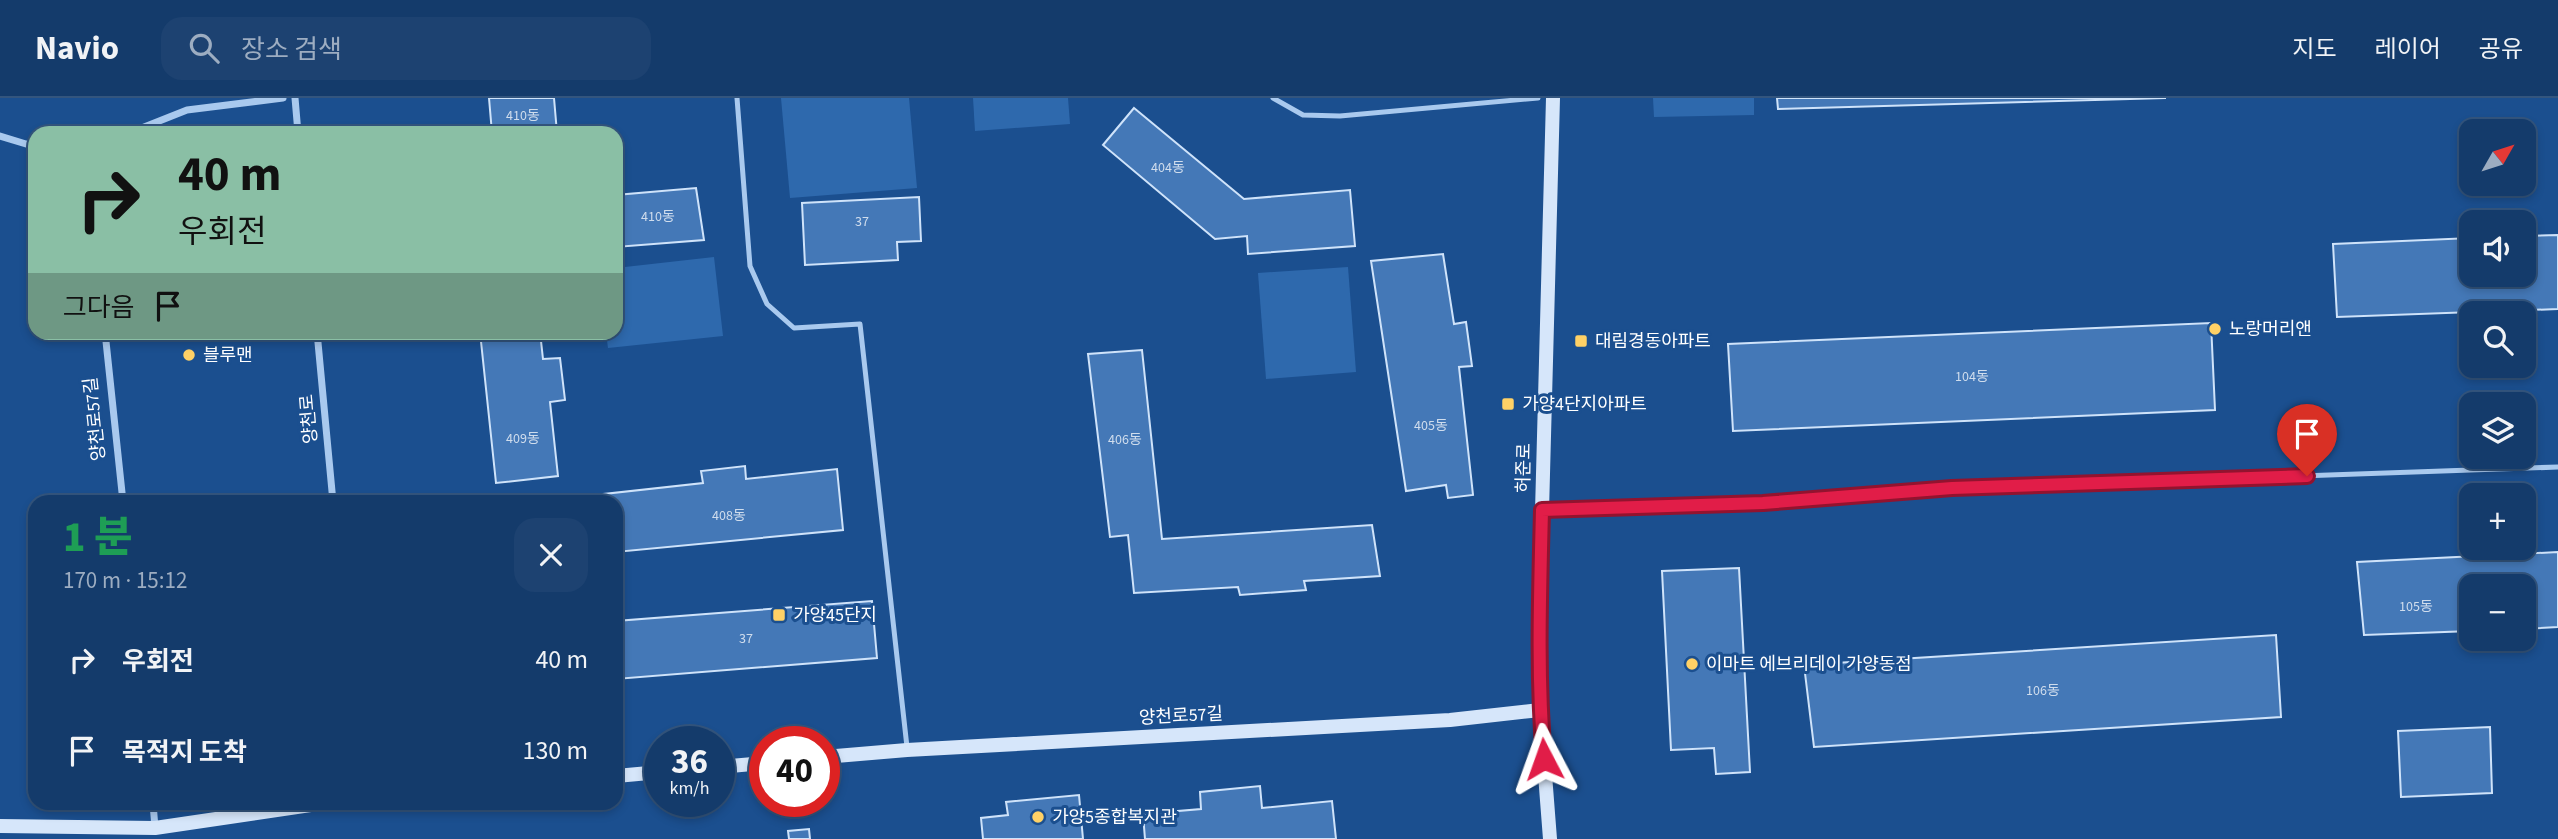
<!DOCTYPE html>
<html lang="ko">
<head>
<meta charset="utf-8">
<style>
	body { margin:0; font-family:"Source Sans 3","Noto Sans KR",sans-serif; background:#1d4271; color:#f1f3f6; height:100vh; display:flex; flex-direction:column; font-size:26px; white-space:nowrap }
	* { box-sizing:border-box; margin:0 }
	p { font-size:23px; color:#9dadc1 }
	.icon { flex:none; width:38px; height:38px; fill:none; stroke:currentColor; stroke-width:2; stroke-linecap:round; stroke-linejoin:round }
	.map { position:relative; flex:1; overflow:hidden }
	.details { position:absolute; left:28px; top:397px; width:595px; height:315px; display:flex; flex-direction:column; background:#143b6b; border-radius:21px; box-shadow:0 4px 10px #0003,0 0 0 2px #33557e }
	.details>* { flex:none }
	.guide { position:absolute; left:28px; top:28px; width:595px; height:214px; border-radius:21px; box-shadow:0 4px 10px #0003,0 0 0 2px #33557e; background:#8abfa5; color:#111; overflow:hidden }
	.needle { width:46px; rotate:51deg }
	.fabs { position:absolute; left:2459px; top:21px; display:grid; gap:14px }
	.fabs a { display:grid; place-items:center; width:77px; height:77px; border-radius:14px; background:#143b6b; box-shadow:0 4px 10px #0003,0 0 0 2px #33557e; font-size:35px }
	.speed { position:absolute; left:644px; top:628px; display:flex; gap:14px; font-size:35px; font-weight:700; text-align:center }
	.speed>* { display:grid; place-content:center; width:91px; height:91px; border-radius:50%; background:#143b6b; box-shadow:0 4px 10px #0003,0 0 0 2px #33557e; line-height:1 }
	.speed small { font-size:18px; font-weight:400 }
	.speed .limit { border:10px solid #d22; background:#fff; color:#111 }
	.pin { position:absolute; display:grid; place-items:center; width:60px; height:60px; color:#fff; margin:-72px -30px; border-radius:50% 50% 50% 0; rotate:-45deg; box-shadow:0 0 7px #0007 }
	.pin .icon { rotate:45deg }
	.me { position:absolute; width:77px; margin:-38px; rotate:356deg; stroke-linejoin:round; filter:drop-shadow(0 0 5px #0008) }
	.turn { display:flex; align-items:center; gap:24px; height:147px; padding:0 35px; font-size:32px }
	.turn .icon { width:91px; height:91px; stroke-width:2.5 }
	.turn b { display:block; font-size:49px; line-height:60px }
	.then { display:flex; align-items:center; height:66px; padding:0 35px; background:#0003; gap:14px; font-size:26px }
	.round { display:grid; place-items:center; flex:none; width:74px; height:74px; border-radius:21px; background:#1d4271 }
	.overview { display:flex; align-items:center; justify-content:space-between; height:119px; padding:0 35px }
	h1 { font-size:42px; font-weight:800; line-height:52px; color:#1e9e55 }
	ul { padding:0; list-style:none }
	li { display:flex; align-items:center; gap:21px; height:91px; padding:0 35px }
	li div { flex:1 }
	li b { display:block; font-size:26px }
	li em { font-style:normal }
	header { display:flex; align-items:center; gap:42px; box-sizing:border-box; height:98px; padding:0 35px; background:#143b6b; border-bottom:2px solid #33557e }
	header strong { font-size:33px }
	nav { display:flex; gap:38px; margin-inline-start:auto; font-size:24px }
	.search { width:490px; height:63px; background:#1d4271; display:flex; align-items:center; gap:18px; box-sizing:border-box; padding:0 24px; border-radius:21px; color:#9dadc1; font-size:26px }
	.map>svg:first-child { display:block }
	.green { fill:#2e69ad }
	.building { fill:#4478b7; stroke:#cfe3fa; stroke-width:2 }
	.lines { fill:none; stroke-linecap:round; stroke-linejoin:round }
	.lane { stroke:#a9c9ee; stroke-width:5 }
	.street { stroke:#a9c9ee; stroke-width:7 }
	.secondary { stroke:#d6e6fa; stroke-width:14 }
	.route-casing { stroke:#92132f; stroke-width:18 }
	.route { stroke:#e11d48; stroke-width:12 }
	.poi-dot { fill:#ffd166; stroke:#1b4f8f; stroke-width:2.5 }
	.labels { text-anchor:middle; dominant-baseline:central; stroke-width:6; stroke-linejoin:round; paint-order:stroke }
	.number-label { font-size:14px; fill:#d0dded }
	.poi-label { font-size:18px; fill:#fff; stroke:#1b4f8f; text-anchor:start }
	.street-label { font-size:18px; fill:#fff; stroke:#1b4f8f }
</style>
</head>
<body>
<header>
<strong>Navio</strong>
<div class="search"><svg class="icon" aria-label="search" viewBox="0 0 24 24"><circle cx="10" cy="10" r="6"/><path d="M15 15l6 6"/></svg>장소 검색</div>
<nav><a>지도</a><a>레이어</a><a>공유</a></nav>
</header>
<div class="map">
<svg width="2558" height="741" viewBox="0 0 2558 741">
	<rect width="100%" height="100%" fill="#1b4f8f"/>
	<g class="green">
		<path d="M781,0H909L917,90L790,100Z"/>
		<path d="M973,0H1068L1070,26L975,33Z"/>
		<path d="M1653,0H1754V17L1654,19Z"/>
		<path d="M714,159L723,238L608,250L606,235L616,234V170Z"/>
		<path d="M1348,169L1356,274L1266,281L1258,175Z"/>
	</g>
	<g class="building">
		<path d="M489,0H554L557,35H492Z"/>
		<path d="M1777,0H2166L1778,11Z"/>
		<path d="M1134,10L1244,101L1350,92L1355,148L1248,156L1247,138L1215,141L1103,47Z"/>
		<path d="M696,90L704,142L616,149V97Z"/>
		<path d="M919,99L921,143L897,144L898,162L805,167L802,105Z"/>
		<path d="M2558,137V211L2337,219L2333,146L2471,140V177H2524V138Z"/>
		<path d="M1443,156L1454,226L1466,224L1472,268L1459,269L1473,397L1448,400L1446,387L1406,393L1371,163Z"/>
		<path d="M2211,225L2215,312L1733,333L1728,246Z"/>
		<path d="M480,234H540L543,261L560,260L565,302L550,304L558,378L496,385Z"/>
		<path d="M1142,252L1162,441L1372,427L1380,478L1304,483L1306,492L1240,497L1238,489L1134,495L1128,437L1110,439L1088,256Z"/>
		<path d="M745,368L746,381L837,371L843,432L616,454V404H596L595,397L703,385L701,373Z"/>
		<path d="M2558,454V529L2524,531V488H2471V533L2364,537L2357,464Z"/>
		<path d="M1739,470L1750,674L1716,676L1714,650L1671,652L1662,473Z"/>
		<path d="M872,503L877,560L616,581V523Z"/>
		<path d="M2276,537L2281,619L1814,649L1804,567Z"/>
		<path d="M2490,629L2492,695L2401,699L2398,633Z"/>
		<path d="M1260,688L1262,710L1332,703L1336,741H1145L1143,716L1201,711L1200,694Z"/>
		<path d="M1079,697L1083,741H983L981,720L1008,717L1006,704Z"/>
		<path d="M809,731L810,741H789L788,733Z"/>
	</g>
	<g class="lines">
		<g class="lane">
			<path d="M737,0L750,168L767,206L794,230L860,226L907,649"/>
			<path d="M1273,0L1303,17L1340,18L1538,0"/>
			<path d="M1542,412L1763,405L1953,390L2558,369"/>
		</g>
		<g class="street">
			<path d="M295,0L298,35"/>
			<path d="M129,35L187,12L283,0"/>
			<path d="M0,38L26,46H35"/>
			<path d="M105,234L123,404"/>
			<path d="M317,234L333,404"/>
			<path d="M153,705L155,730"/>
		</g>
		<g class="secondary">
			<path d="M824,659L907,652L1450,622L1540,612"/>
			<path d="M719,669L765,665"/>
			<path d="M616,678L660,674"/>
			<path d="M0,728L155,730L324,705"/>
			<path d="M1550,741L1540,612L1539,526L1553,0"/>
		</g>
	</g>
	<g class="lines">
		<defs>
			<path id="route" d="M1544,661C1537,578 1540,495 1542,412L1763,405L1952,390L2307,378"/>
		</defs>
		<use href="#route" class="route-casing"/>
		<use href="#route" class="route"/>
	</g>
	<g class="poi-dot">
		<circle cx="2215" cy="231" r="7"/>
		<rect x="1574" y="236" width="14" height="14" rx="3.5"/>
		<circle cx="189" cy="257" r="7"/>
		<rect x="1501" y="299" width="14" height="14" rx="3.5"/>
		<rect x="772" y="510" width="14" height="14" rx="3.5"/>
		<circle cx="1692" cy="566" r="7"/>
		<circle cx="1038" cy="719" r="7"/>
	</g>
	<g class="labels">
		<g class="number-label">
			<text x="523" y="18">410동</text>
			<text x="1168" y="70">404동</text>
			<text x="658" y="119">410동</text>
			<text x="862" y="124">37</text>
			<text x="1972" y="279">104동</text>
			<text x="1431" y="328">405동</text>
			<text x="523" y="341">409동</text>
			<text x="1125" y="342">406동</text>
			<text x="729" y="418">408동</text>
			<text x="2416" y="509">105동</text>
			<text x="746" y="541">37</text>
			<text x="2043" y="593">106동</text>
		</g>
		<g class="poi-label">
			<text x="2229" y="231">노랑머리앤</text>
			<text x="1595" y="243">대림경동아파트</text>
			<text x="203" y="257">블루맨</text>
			<text x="1522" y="306">가양4단지아파트</text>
			<text x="793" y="517">가양45단지</text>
			<text x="1706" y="566">이마트 에브리데이 가양동점</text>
			<text x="1052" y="719">가양5종합복지관</text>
		</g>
		<g class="street-label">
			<text transform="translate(95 321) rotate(-96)">양천로57길</text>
			<text transform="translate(309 321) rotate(-95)">양천로</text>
			<text transform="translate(1524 370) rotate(-89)">허준로</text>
			<text transform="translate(1181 618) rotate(-3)">양천로57길</text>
		</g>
	</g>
</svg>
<div class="fabs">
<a><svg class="needle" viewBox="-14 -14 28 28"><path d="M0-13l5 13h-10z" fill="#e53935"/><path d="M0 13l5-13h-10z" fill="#9dadc1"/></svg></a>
<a><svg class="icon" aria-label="sound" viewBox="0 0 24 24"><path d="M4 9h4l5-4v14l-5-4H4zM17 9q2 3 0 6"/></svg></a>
<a><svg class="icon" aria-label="search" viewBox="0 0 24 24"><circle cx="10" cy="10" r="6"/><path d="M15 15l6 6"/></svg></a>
<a><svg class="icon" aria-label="layers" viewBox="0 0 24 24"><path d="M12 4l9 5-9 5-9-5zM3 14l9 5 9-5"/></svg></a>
<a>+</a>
<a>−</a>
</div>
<div class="speed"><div>36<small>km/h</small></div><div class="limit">40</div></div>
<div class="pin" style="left:2307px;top:378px;background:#d93025"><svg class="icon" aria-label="arrive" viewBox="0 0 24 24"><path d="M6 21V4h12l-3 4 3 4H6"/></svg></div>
<svg class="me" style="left:1544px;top:661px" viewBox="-20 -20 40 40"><path d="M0-17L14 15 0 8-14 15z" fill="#e11d48" stroke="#fff" stroke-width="4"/></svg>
<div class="guide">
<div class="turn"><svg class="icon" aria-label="right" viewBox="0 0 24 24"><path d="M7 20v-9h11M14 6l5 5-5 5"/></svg><div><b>40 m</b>우회전</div></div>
<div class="then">그다음<svg class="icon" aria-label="arrive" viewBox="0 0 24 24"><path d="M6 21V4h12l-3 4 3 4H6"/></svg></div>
</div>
<section class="details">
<div class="overview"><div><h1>1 분</h1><p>170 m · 15:12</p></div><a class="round"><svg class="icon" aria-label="close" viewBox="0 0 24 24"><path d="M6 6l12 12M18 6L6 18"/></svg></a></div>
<ul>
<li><svg class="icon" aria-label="right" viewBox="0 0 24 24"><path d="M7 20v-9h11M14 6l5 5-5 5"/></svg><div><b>우회전</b></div><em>40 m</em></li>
<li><svg class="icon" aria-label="arrive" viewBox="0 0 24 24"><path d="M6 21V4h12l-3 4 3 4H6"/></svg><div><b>목적지 도착</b></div><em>130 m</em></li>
</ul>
</section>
</div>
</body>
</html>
